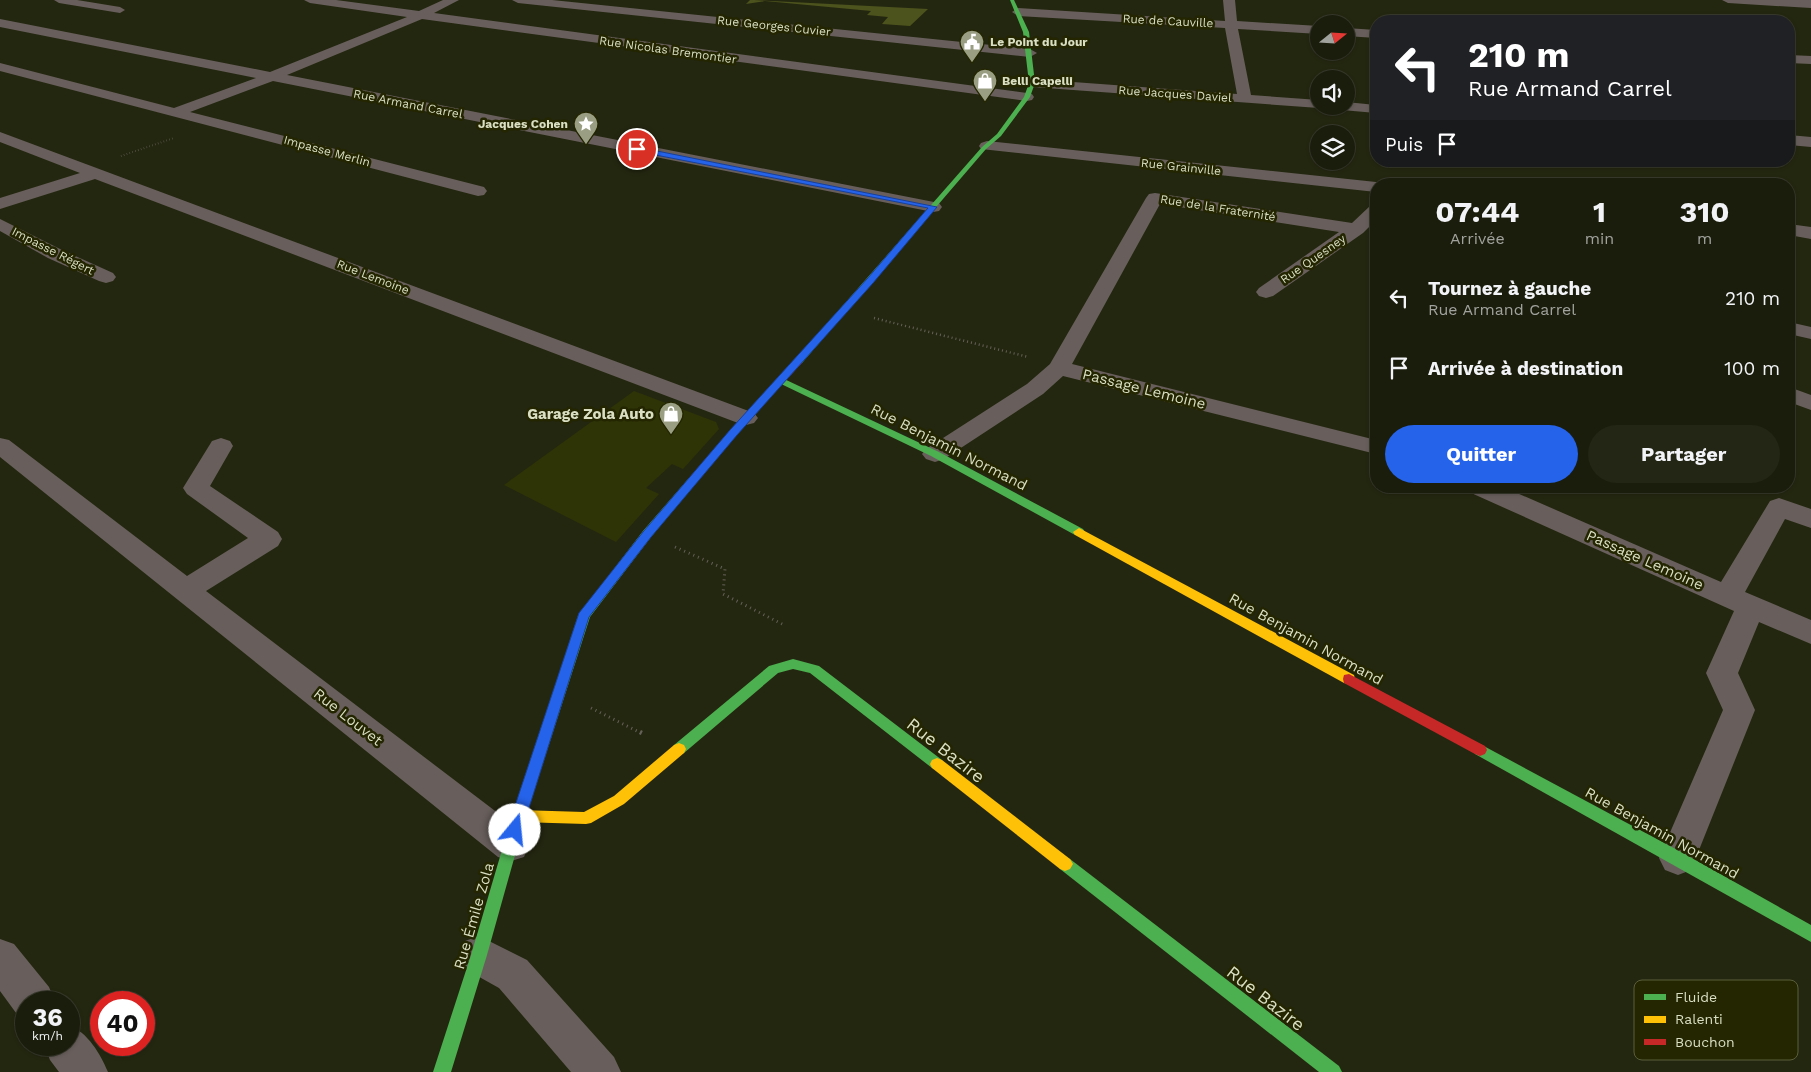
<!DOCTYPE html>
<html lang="fr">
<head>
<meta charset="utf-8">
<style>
	body { margin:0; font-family:"Work Sans",sans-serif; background:#242615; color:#f1f3f6; height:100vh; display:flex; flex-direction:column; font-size:19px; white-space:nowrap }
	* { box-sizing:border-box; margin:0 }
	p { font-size:16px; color:#a0a29d }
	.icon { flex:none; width:28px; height:28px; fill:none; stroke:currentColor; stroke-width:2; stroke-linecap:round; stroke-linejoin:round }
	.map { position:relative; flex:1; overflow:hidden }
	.side { position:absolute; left:1370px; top:178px; width:425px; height:315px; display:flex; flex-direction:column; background:#1b1d0c; border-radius:20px; box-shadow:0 1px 4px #0004,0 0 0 1px #393b2d }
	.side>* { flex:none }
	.top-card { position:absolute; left:1370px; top:15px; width:425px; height:152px; border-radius:20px; box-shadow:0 1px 4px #0004,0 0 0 1px #393b2d; background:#202124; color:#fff; overflow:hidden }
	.needle { width:32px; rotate:72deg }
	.tools { position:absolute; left:1310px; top:15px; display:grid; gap:10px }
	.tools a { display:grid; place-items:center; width:45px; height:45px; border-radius:50%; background:#1b1d0c; box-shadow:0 1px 4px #0004,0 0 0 1px #393b2d; font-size:25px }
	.speed { position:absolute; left:15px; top:991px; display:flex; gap:10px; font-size:25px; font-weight:700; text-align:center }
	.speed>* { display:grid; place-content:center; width:65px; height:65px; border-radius:50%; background:#1b1d0c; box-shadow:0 1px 4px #0004,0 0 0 1px #393b2d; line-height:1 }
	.speed small { font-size:12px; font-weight:400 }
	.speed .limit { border:8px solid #d22; background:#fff; color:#111 }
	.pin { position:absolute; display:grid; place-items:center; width:42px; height:42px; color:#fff; margin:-21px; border:2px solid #fff; border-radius:50%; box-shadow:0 1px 5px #0007 }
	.me { position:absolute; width:55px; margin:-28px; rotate:17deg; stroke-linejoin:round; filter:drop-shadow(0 0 4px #0008) }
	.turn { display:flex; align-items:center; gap:18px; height:105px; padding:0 15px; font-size:22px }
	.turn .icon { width:65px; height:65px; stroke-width:2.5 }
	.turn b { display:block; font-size:35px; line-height:42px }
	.then { display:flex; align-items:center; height:48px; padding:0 15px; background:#0003; gap:10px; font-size:19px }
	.eta { display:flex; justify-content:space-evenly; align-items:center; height:85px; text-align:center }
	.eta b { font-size:30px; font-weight:700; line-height:35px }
	.cta { display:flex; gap:10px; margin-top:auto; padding:10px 15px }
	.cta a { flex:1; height:58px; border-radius:30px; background:#2563eb; color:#fff; font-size:20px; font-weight:700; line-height:58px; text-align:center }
	.cta a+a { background:#242615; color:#f1f3f6 }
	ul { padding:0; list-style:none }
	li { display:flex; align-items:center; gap:15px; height:70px; padding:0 15px }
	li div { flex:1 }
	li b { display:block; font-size:19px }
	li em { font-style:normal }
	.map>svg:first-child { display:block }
	.built { fill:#2f3406 }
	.green { fill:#4d531c }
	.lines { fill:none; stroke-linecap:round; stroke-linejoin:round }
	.path-far3 { stroke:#656159; stroke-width:2; stroke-dasharray:0.5 2.5; stroke-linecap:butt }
	.path-far2 { stroke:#656159; stroke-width:2.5; stroke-dasharray:1 3; stroke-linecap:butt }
	.path-far1 { stroke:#656159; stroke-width:3; stroke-dasharray:1 4; stroke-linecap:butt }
	.path { stroke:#656159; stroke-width:4.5; stroke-dasharray:2 5; stroke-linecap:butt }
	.lane { fill:#685f5c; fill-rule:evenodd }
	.street { fill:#685f5c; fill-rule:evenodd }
	.fast { fill:#4caf50; fill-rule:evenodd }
	.slow { fill:#ffc107; fill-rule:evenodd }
	.jam { fill:#c62828; fill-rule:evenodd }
	.route { fill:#2563eb; stroke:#184099 }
	.labels { text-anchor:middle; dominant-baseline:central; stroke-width:5; stroke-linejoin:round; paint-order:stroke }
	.far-street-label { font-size:12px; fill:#dadfc3; stroke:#232600 }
	.far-poi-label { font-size:12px; font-weight:bold; fill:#dadfc3; stroke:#232600; text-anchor:start }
	.street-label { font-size:15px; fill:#dadfc3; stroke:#232600 }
	.poi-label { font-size:15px; font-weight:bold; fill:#dadfc3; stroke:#232600; text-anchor:end }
	.near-street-label { font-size:18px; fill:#dadfc3; stroke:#232600 }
	.key { fill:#232600; stroke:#5a5e3a; stroke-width:1 }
	.key-label { font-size:14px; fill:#dadfc3 }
</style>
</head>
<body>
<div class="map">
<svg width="1811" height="1072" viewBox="0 0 1811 1072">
	<rect width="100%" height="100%" fill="#242710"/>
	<path class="built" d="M634,391L716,422L719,429L683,469L672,464L646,488L659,494L616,542L504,485Z"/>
	<path class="green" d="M750,0H754L928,9L910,26L882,24L888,17L867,15L871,11L765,1L746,4Z"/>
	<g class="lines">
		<path class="path-far3" d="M121,156L174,138"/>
		<path class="path-far2" d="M874,318L1028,357"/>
		<g class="path-far1">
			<path d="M675,547L725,569L723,594L784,625"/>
			<path d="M591,708L643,734"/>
		</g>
		<path class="path" d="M640,732L644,734"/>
		<path class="lane" d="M54,0H77L120,7L125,10L120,13L59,3Z"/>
		<g class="street">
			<path d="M304,0H336L419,11L443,0H459L434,13L1027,93L1032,94L1034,97L1032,100L1027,101L422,19L287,75L939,203L942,207L939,211L933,212L273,81L190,112L484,187L487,191L484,195L478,196L0,71V63L174,108L256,78L0,27V19L270,72L407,17L310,3Z"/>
			<path d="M512,0H552L1030,49L1037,53L1030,57L518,3Z"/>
			<path d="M1223,0H1235L1237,21L1319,26V34L1238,29L1251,95L1319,100V106L1324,107L1319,108L1032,87L1027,86L1025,83L1027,80L1032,79L1237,94L1225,28L1018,16L1012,12L1018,8L1225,21Z"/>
			<path d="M1722,0H1811V8L1728,3Z"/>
			<path d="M1346,28L1376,30V38L1346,36Z"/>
			<path d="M1789,55L1811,56V64L1789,63Z"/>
			<path d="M1346,102L1376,105V113L1342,110L1335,106H1346Z"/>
			<path d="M0,132L754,413L758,418L754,423L746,425L738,423L95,179L0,209V198L80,173L0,142Z"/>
			<path d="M1789,135L1811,137V147L1789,145Z"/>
			<path d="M987,141L1376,182L1382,184H1376V192L981,149L979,146L981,143Z"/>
			<path d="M1155,193L1352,223L1370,206L1376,205V220L1363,233L1273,296L1266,298L1259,296L1256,292L1259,288L1339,232L1160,204L1072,364L1376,440V454L1063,376L1043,394L944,459L935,462L926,459L922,454L926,449L1027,384L1050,364L1146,198L1149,194Z"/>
			<path d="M0,219L62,250L113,273L116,277L113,281L106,283L99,281L48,258L0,231Z"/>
			<path d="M1789,224L1811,227V239L1789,235Z"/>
			<path d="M1789,322L1811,327V339L1789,334Z"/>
			<path d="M1789,387L1811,395V410L1789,402Z"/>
			<path d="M0,438L9,440L187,576L248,538L187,494L183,488L212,441L221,438L230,441L233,446L210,486L278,532L282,539L278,546L206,591L524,833L529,845L524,857L511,861L498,857L0,457Z"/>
			<path d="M1465,486H1501L1721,582L1770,501L1779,498L1811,509V528L1785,519L1745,592L1811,620V644L1759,622L1738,673L1755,710L1691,870L1678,875L1665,870L1659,858L1723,710L1706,673L1734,611L1469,492Z"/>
			<path d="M479,936L527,960L614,1057L621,1072H571L499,988L465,969L459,955L465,941Z"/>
			<path d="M0,939L14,944L49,987L55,1002H26V1019L19,1017L0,991Z"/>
			<path d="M69,1025C88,1033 100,1053 108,1072H59L50,1060L44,1045H69Z"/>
		</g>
		<g class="fast">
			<path d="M1010,0H1014L1029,32L1035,83L1030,97L1001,136L986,149L802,363H796V359L982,147L997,134L1024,97L1029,83L1023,32Z"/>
			<path d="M782,378L939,452L1083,529L1085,532L1083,535H1075L931,456L779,383V379Z"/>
			<path d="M693,477L697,478L698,480L697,482L651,537L590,617L526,816L487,955L451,1072H433L471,955L512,816L578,616L643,531L689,478Z"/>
			<path d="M793,659L819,666L942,760L944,764L942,768L937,770L932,768L810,673L793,669L778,673L684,753L679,755L674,753L672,749L674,745L769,666Z"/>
			<path d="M1480,744L1683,853L1811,925V942L1475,754L1473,750L1475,746Z"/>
			<path d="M1065,857L1070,859L1339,1066L1342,1072H1319L1060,869L1057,864L1060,859Z"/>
		</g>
		<g class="slow">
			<path d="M1079,528L1354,675L1355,679L1354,683L1349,684L1344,683L1075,535L1073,532Z"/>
			<path d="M679,743L684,745L686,749L684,753L624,804L591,823L586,824L519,822L514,821L512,816L514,811L519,810L584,812L614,796L674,745Z"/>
			<path d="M937,758L942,760L1070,859L1073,864L1070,869L1065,871L1060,869L932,768L930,764L932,760Z"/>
		</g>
		<g class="jam">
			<path d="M799,358L802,359V363L749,420L697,482H689L688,480L689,478L743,416L796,359Z"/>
			<path d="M1349,674L1485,746L1487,750L1485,754L1480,756L1475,754L1344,683L1343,679L1344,675Z"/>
		</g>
	</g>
	<path class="route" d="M637,147L937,207L873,283L737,435L651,537L589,617L522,830L520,835L515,837L509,835L507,830L579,613L643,532L730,430L867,279L928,208L635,151L634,149Z"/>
	<defs>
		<symbol id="civic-pin" viewBox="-11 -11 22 30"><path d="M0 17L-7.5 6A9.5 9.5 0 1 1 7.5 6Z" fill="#9a9f84" stroke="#232600"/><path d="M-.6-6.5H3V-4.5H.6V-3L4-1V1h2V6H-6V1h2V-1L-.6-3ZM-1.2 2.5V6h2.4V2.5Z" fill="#fff"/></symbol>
		<symbol id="shop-pin" viewBox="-11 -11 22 30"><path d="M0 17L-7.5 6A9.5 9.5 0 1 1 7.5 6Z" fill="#9a9f84" stroke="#232600"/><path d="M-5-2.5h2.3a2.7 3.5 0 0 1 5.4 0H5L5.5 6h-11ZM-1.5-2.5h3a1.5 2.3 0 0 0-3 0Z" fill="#fff"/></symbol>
		<symbol id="sight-pin" viewBox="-11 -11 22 30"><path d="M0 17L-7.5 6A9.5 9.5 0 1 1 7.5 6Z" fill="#9a9f84" stroke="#232600"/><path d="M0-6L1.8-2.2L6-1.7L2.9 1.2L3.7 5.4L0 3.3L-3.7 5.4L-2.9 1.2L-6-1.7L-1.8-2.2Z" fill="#fff"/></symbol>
	</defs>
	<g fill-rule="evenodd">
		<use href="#civic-pin" x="958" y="28" width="28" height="38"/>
		<use href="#shop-pin" x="971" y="67" width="28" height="38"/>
		<use href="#sight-pin" x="572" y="110" width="28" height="38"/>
		<use href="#shop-pin" x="657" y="400" width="28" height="38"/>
	</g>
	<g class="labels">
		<g class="far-street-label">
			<text transform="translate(1168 21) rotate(3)">Rue de Cauville</text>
			<text transform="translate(774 26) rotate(6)">Rue Georges Cuvier</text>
			<text transform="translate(668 50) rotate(8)">Rue Nicolas Bremontier</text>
			<text transform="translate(1175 94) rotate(4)">Rue Jacques Daviel</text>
			<text transform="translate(408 104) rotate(11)">Rue Armand Carrel</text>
			<text transform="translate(327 151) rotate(15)">Impasse Merlin</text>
			<text transform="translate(1181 167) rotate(6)">Rue Grainville</text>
			<text transform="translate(1218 208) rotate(9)">Rue de la Fraternité</text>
			<text transform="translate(53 251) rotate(27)">Impasse Régert</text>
			<text transform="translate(1313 259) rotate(-35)">Rue Quesney</text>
			<text transform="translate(373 277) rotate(21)">Rue Lemoine</text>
		</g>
		<g class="far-poi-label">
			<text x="990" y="42">Le Point du Jour</text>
			<text x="1002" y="81">Belli Capelli</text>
			<text x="568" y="124" text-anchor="end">Jacques Cohen</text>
		</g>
		<g class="street-label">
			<text transform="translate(1144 389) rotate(14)">Passage Lemoine</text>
			<text transform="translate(949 447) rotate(27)">Rue Benjamin Normand</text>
			<text transform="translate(1645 560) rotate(24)">Passage Lemoine</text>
			<text transform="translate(1306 639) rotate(29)">Rue Benjamin Normand</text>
			<text transform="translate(348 717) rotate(38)">Rue Louvet</text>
			<text transform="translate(1662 833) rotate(29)">Rue Benjamin Normand</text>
			<text transform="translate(474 916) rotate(-74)">Rue Émile Zola</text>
		</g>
		<g class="poi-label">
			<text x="654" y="414">Garage Zola Auto</text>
		</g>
		<g class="near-street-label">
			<text transform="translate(946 750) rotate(38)">Rue Bazire</text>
			<text transform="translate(1266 998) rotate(38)">Rue Bazire</text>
		</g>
	</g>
	<rect x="1634" y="980" width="164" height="80" rx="8" class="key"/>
	<rect x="1644" y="994" width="22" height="6" fill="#4caf50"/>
	<rect x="1644" y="1016" width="22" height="7" fill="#ffc107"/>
	<rect x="1644" y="1039" width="22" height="6" fill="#c62828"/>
	<g class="key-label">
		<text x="1675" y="1002">Fluide</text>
		<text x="1675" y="1024">Ralenti</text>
		<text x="1675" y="1047">Bouchon</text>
	</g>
</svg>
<div class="tools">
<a><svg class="needle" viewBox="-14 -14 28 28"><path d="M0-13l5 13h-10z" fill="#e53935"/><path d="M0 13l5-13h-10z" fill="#a0a29d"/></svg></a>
<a><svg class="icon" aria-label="sound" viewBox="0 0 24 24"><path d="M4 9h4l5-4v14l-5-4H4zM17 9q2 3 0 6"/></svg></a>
<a><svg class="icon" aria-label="layers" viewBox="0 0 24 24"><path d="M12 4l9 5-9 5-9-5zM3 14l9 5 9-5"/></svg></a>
</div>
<div class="speed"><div>36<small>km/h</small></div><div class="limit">40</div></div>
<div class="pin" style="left:637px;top:149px;background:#d93025"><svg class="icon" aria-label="arrive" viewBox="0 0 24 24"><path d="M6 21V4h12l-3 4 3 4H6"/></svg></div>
<svg class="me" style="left:515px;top:830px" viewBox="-20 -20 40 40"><circle r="19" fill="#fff"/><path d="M0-13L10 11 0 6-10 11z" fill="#2563eb"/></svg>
<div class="top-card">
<div class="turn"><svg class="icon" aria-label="left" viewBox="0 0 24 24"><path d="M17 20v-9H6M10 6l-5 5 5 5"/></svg><div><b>210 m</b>Rue Armand Carrel</div></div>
<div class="then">Puis<svg class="icon" aria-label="arrive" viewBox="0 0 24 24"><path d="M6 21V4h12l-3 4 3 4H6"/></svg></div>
</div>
<section class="side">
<div class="eta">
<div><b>07:44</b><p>Arrivée</p></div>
<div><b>1</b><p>min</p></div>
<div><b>310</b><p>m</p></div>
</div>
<ul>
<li><svg class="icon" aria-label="left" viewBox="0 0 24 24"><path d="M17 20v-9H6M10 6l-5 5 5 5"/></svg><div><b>Tournez à gauche</b><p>Rue Armand Carrel</p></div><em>210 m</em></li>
<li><svg class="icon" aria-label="arrive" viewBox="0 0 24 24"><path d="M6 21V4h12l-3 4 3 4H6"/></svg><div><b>Arrivée à destination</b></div><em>100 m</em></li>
</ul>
<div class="cta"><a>Quitter</a><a>Partager</a></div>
</section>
</div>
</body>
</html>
